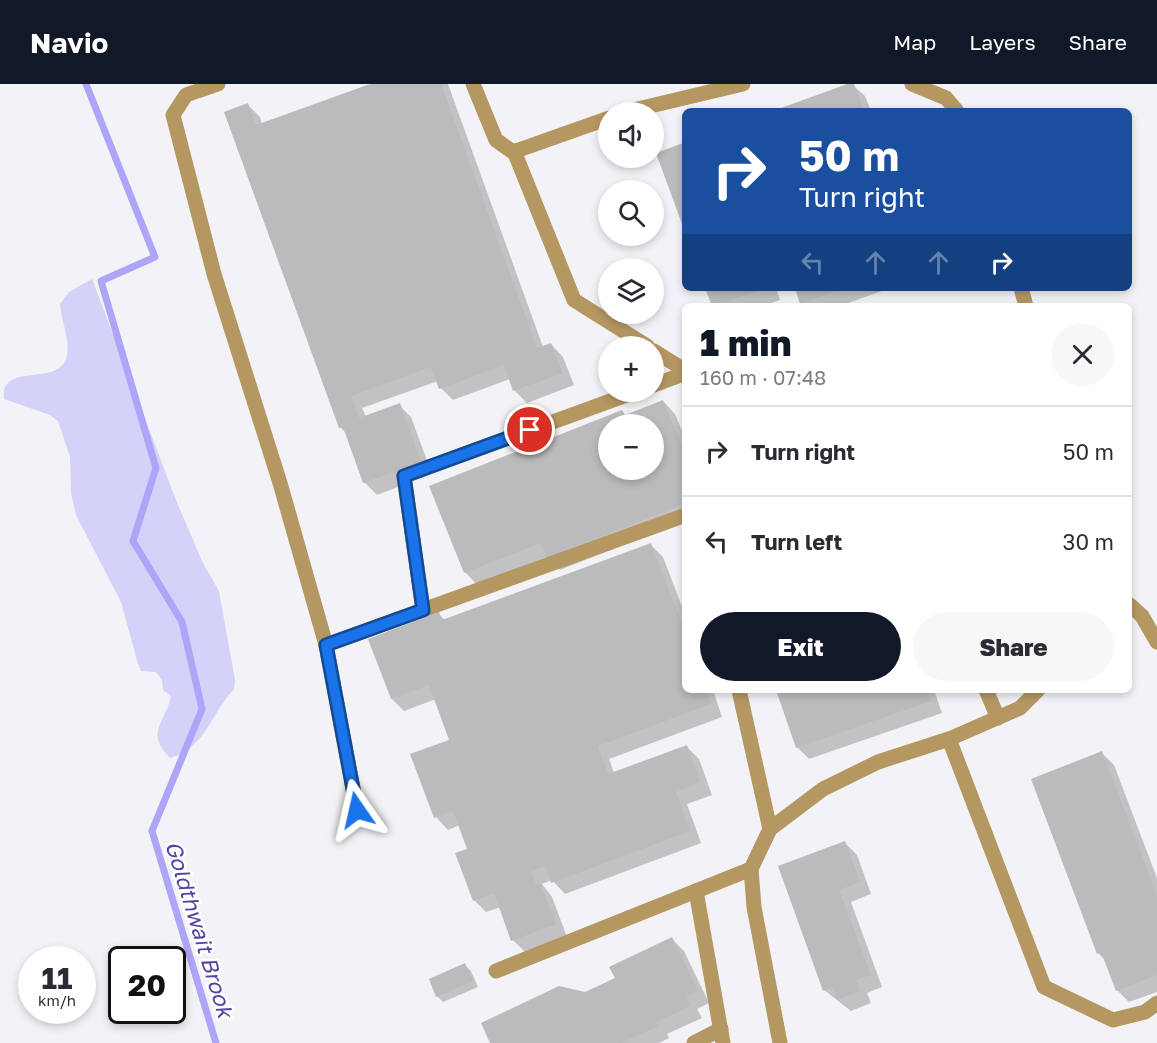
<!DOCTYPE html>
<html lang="en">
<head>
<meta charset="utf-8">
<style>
	body { margin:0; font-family:"Golos Text",sans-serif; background:#f7f7f7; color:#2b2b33; height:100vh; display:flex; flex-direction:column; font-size:22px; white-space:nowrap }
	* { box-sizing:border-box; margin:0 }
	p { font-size:20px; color:#7c7c81 }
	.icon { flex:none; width:33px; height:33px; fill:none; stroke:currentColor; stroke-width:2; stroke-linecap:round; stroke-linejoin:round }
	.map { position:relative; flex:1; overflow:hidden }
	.details { position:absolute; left:682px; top:219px; width:450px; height:390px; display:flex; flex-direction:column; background:#fff; border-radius:9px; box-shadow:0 3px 9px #0003 }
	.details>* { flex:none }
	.top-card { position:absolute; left:682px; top:24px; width:450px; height:183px; border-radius:9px; box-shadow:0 3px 9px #0003; background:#1a4fa0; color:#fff; overflow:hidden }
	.tools { position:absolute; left:598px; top:18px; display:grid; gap:12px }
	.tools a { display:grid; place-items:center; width:66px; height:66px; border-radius:50%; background:#fff; box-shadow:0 3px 9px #0003; font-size:30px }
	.speed { position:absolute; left:18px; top:862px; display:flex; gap:12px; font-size:30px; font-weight:700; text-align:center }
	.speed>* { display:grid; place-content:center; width:78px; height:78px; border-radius:50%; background:#fff; box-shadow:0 3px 9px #0003; line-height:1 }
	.speed small { font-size:15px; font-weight:400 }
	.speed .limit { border:3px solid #111; border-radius:9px; background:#fff; color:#111 }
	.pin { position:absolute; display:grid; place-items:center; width:51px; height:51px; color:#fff; margin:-26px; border:3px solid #fff; border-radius:50%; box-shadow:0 2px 6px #0007 }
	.me { position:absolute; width:66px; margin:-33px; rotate:349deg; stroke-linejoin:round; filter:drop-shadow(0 0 4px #0008) }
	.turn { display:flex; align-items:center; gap:21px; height:126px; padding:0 18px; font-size:27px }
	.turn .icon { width:78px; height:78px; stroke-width:2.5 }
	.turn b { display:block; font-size:42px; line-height:51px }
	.lanes { display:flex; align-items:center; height:57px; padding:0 18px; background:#0003; justify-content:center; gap:30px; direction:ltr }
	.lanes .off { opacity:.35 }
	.round { display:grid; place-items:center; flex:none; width:63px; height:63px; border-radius:32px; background:#f7f7f7 }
	.overview { display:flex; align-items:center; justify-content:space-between; height:102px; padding:0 18px }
	h1 { font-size:36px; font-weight:800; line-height:45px; color:#111827 }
	.primary-button { display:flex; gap:12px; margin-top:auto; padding:12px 18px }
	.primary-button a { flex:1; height:69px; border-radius:36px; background:#111827; color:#fff; font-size:24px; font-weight:800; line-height:69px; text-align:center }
	.primary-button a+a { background:#f7f7f7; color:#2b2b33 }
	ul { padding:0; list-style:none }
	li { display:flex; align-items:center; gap:18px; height:90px; padding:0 18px; border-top:2px solid #e1e1e2 }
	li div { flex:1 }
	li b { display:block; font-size:22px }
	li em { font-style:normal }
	header { display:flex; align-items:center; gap:36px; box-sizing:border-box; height:84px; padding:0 30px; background:#111827; color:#fff }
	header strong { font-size:28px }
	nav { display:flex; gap:33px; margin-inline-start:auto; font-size:21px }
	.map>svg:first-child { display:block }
	.green { fill:#d4d2f9 }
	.shadow { fill:#0003; fill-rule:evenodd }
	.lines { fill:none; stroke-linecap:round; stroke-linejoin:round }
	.stream { stroke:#ada6f8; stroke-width:7 }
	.building { fill:#bbbbbe; fill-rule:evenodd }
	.minor { stroke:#b59762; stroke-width:15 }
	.route-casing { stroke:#114b97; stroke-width:15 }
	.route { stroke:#1a73e8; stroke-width:10 }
	.labels { text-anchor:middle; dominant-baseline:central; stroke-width:5; stroke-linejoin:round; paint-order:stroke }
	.water-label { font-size:22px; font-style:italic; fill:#5544a2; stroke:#fff }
</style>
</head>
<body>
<header>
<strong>Navio</strong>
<nav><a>Map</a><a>Layers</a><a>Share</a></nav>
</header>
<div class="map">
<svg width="1157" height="959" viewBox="0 0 1157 959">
	<rect width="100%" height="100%" fill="#f3f3f7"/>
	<path class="green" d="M92,195L176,416L202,477L219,507L235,596L234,605C212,628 204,666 170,674C144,648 166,638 171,612L163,606L162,596L156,588L141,587L138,580L121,518L76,431L71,409L70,373L58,337L50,331L4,315C0,276 61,305 67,271C70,255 61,236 60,220L69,208Z"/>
	<g class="shadow">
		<path d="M375,0H448L543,263L551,260L563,273L574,301L527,319L514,306L510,295L453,316L441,304L438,297L362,324L366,333L399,321L411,333L432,390L377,411L364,398L347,350L341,344L226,29L248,21L260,33L262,41Z"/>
		<path d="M851,0L865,12L871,27H777Z"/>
		<path d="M707,204H776L780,216L763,222H713Z"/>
		<path d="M796,204H890L840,222H805Z"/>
		<path d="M663,317L675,330L686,356V436L560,486L547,473L477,501L465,488L431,403L622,327L626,332ZM609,340H654V386H609Z"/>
		<path d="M651,461L663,473L686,533V606H713L722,633L609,675L614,689L686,662L699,675L712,711L687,720L701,759L565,810L552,796L542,800L552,813L567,853L525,868L513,856L501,823L486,828L474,816L469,766L460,741L448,746L436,733L451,657L436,615L404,627L392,615L370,556L439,530L446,537Z"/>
		<path d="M777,606H934L942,629L809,675L797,663Z"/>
		<path d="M1102,669L1114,681L1157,794V908L1129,918L1117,906L1105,876L1098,869Z"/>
		<path d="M845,759L857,771L871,810L851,818L882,903L867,909L871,919L851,927L824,906Z"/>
		<path d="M671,854L684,867L709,919L697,925L702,934L667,950L669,954L659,959H492L617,895Z"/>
		<path d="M465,881L471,887L478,903L443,918L437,912Z"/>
	</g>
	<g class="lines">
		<path class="stream" d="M86,0L155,173L101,197L156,384L133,457L182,538L202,625L152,747L216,959"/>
	</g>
	<g class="building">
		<path d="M370,0H441L537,264L551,259L563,289L513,307L504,281L439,305L431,283L351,312L359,334L400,319L421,378L363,399L343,343L339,344L224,28L248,19L256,41Z"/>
		<path d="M847,0H854L864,27H773Z"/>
		<path d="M686,58V148H685L656,69Z"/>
		<path d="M705,204H767L712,222Z"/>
		<path d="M795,204H844L800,220Z"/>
		<path d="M663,316L686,371V419L547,474L541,459L464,489L429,402L622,326L625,331ZM609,340H654V386H609Z"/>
		<path d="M651,459L686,551V606H706L711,620L598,662L608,690L687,661L700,698L676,708L690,747L551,799L545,782L531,787L536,800L540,799L556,840L511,857L494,809L473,817L455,769L467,765L453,727L434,734L410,670L449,656L429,601L391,615L368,555L439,528L442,536Z"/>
		<path d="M776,606H927L931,617L796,664Z"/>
		<path d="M1102,667L1157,811V891L1116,907L1101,868L1097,870L1031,695Z"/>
		<path d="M845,757L860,798L839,806L871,891L856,896L860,907L837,916L833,903L823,907L778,782Z"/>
		<path d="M672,853L698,907L686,912L691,922L656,938L658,942L621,959H490L481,939L559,902L585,908L615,894L609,883Z"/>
		<path d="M465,879L473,897L436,913L429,895Z"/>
	</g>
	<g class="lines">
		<g class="minor">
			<path d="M218,0L186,11L173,31L214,190L280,399L326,561L357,726"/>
			<path d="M473,0L496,56L513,68L609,34"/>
			<path d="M912,0L946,14L957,27"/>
			<path d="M625,28L743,0"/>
			<path d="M514,67L574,216L647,262"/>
			<path d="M1021,204L1026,222"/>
			<path d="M654,267L686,287"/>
			<path d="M654,301L686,289"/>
			<path d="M1130,521L1142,532L1157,558"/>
			<path d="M423,526L404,392L635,308"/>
			<path d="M326,561L686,431"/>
			<path d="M739,606L770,745"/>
			<path d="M986,606L998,634"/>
			<path d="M949,655L1044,903L1113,936L1145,928L1157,919"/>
			<path d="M696,807L723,959"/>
			<path d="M496,887L751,785"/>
			<path d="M694,959L721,945"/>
			<path d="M780,959L754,823L751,785L770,745L823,705L878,678L949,655L1020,624L1038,606"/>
		</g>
	</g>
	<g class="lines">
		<defs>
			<path id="route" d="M357,726L326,561L423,526L404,392L530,346"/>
		</defs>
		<use href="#route" class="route-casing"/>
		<use href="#route" class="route"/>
	</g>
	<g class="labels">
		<g class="water-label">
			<text transform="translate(200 845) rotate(73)">Goldthwait Brook</text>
		</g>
	</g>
</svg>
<div class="tools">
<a><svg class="icon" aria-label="sound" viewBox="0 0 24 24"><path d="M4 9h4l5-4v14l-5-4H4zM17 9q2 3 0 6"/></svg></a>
<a><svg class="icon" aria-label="search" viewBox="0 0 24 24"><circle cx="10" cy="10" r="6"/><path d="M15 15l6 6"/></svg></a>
<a><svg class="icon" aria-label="layers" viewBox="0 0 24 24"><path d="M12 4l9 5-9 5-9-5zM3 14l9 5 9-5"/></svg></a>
<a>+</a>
<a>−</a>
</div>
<div class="speed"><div>11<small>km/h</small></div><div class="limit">20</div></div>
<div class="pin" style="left:530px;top:346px;background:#d93025"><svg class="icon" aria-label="arrive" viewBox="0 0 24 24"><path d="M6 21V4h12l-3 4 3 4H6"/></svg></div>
<svg class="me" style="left:357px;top:726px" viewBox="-20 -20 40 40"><path d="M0-17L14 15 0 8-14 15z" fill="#1a73e8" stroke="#fff" stroke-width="4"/></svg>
<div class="top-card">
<div class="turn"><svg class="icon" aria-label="right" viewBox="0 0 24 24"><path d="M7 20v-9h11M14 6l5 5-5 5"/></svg><div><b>50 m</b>Turn right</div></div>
<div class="lanes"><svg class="icon off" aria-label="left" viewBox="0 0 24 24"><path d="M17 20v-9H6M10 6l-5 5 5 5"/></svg><svg class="icon off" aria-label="ahead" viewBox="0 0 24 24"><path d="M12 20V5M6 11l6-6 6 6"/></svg><svg class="icon off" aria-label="ahead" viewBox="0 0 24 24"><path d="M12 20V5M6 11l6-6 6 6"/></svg><svg class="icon" aria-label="right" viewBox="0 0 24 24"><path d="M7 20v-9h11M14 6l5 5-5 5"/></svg></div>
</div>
<section class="details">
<div class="overview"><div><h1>1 min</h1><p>160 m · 07:48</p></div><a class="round"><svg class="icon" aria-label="close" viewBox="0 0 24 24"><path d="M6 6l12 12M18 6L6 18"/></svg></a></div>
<ul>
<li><svg class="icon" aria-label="right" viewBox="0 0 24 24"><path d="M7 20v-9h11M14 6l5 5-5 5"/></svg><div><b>Turn right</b></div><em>50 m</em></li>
<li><svg class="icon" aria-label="left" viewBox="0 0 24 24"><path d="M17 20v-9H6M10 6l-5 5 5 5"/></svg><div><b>Turn left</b></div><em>30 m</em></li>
</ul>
<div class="primary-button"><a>Exit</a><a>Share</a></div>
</section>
</div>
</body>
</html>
